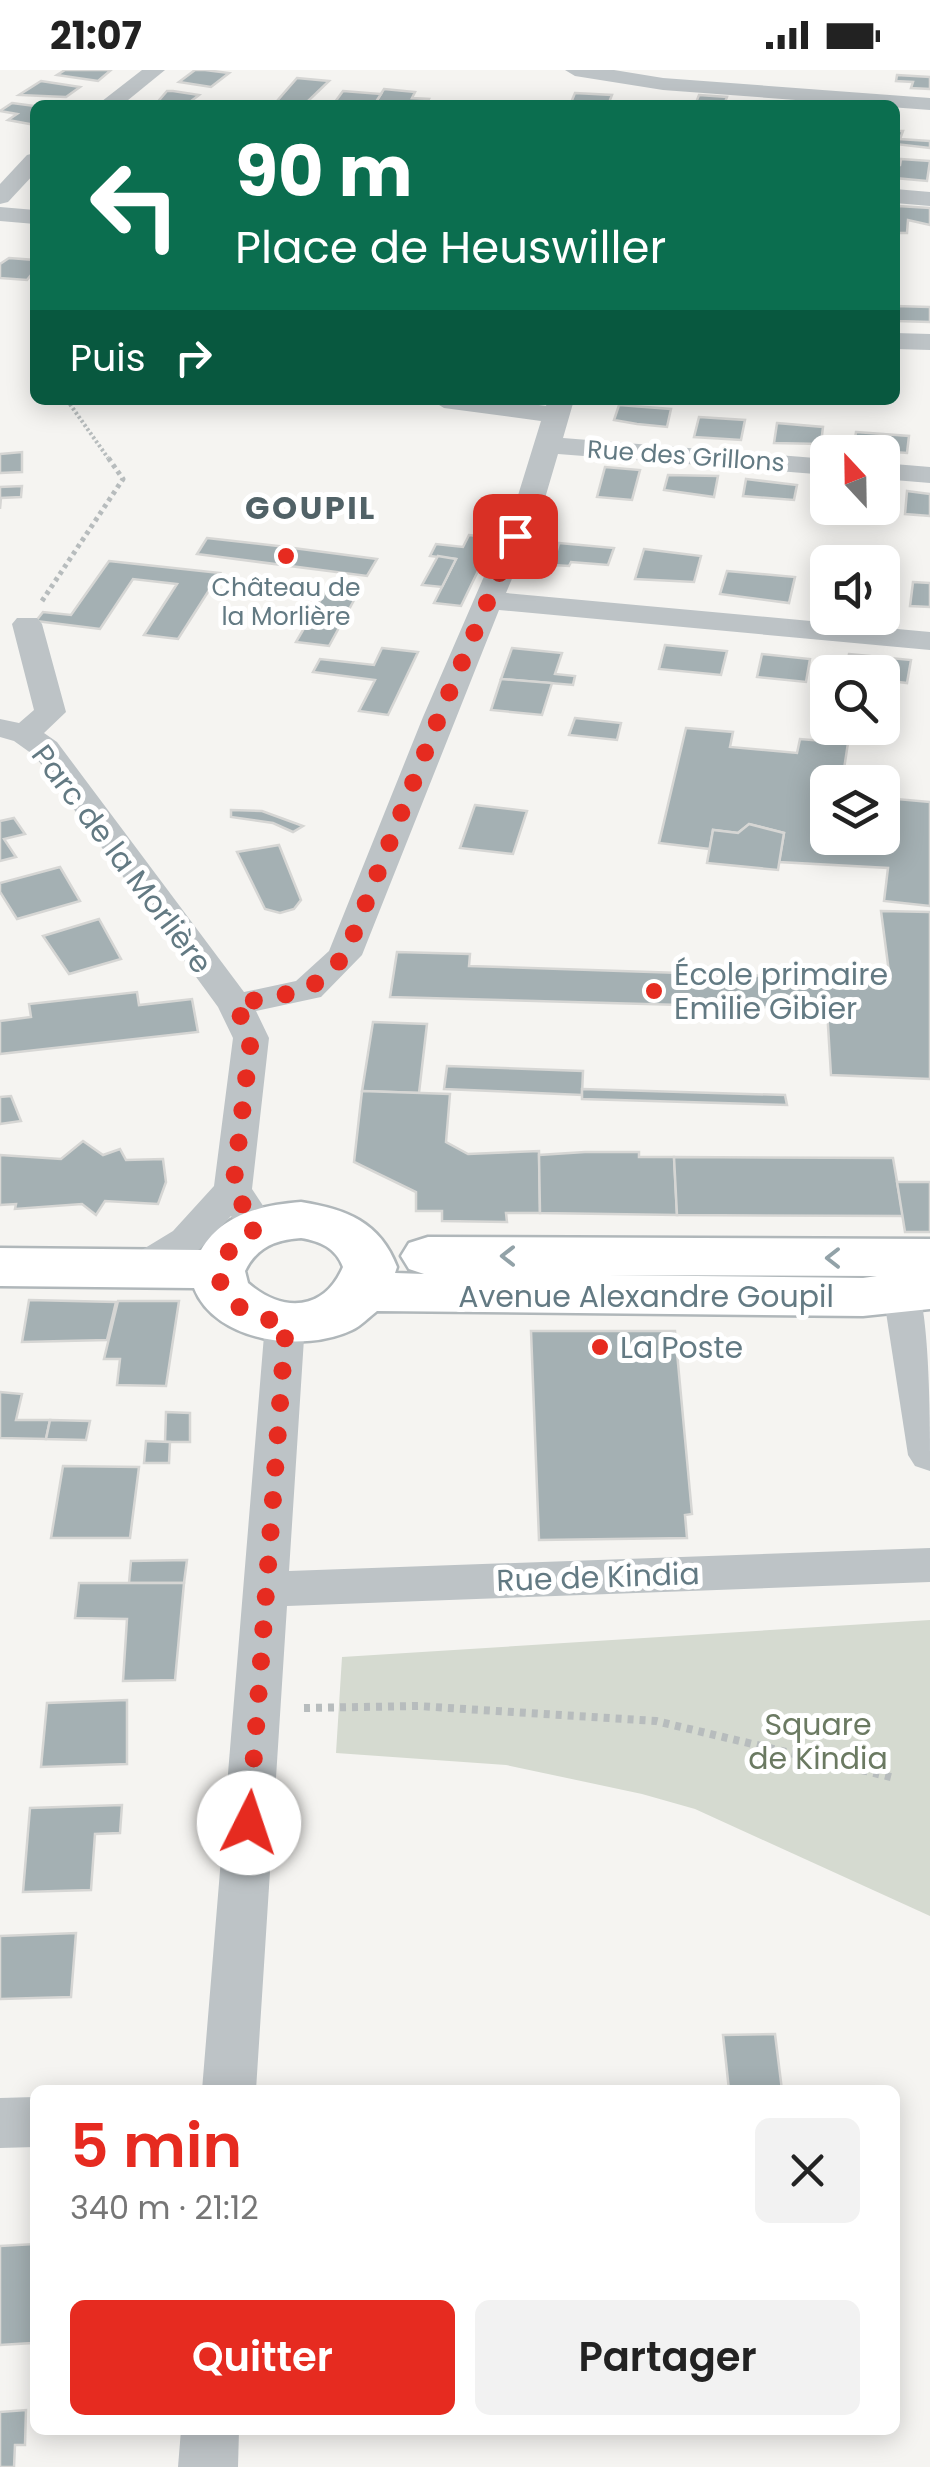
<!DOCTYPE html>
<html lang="fr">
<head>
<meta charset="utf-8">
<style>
	body { margin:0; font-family:Poppins,sans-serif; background:#f2f2f2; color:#222; height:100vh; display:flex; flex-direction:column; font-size:38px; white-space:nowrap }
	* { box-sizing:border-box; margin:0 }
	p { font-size:32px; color:#767676 }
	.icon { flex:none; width:55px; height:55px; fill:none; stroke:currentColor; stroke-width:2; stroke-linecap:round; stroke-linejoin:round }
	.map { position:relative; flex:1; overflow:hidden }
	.drawer { position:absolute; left:30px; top:2015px; width:870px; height:350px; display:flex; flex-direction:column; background:#fff; border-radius:15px; box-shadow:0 5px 25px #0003 }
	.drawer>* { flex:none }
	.top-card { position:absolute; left:30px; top:30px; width:870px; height:305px; border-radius:15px; box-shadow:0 5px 25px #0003; background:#0b6e4f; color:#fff; overflow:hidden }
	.needle { width:65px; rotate:338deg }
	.controls { position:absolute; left:810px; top:365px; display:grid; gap:20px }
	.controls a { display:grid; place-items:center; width:90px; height:90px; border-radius:15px; background:#fff; box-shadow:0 5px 25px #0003; font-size:50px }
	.pin { position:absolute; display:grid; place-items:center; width:85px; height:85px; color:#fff; margin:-42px; border-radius:20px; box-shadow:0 5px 15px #0006 }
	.me { position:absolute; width:110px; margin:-55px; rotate:4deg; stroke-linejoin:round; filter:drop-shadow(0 0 8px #0008) }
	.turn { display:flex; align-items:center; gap:35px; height:210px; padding:0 40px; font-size:45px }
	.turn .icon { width:130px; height:130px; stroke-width:2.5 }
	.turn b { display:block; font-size:70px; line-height:85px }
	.then { display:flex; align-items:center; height:95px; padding:0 40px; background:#0003; gap:20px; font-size:38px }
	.round { display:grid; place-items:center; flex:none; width:105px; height:105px; border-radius:15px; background:#f2f2f2 }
	.headline { display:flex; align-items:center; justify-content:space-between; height:170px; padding:0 40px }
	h1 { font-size:60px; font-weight:600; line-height:75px; color:#e62b20 }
	.action { display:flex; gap:20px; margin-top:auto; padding:20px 40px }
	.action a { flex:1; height:115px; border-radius:15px; background:#e62b20; color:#fff; font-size:40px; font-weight:600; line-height:115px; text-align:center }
	.action a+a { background:#f2f2f2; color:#222 }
	.status { display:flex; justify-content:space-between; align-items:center; height:70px; padding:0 50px; background:#fff; direction:ltr }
	.status svg { height:28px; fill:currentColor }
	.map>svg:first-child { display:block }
	.green { fill:#d5dad0 }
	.building { fill:#a4b0b3; stroke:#d6d6d4; stroke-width:2.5 }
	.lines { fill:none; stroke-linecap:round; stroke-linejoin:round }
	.secondary-casing { stroke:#b0b7ba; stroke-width:5 }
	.path-far2 { stroke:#b7bcbd; stroke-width:4; stroke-dasharray:2.5 2.5; stroke-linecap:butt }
	.path-far1 { stroke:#b7bcbd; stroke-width:5; stroke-dasharray:4 4; stroke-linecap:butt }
	.path { stroke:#b7bcbd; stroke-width:8; stroke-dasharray:6 6; stroke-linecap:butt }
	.street { fill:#bdc3c6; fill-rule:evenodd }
	.secondary { fill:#fff; fill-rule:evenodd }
	.oneway { stroke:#92a2a8 }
	.route { stroke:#e62b20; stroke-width:18; stroke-dasharray:0 32.4 }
	.poi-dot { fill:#e62b20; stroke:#fff; stroke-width:4 }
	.labels { text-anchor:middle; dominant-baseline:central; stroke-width:10; stroke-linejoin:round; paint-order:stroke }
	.far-street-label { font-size:25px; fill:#637a83; stroke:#fff }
	.far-poi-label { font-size:25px; fill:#637a83; stroke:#fff }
	.street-label { font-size:30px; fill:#637a83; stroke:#fff }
	.poi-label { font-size:30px; fill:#637a83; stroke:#fff; text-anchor:start }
	.park-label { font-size:30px; fill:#6b7a62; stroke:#fff }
	.far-district-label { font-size:32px; font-weight:bold; letter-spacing:2.5px; fill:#516267; stroke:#fff }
</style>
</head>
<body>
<div class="status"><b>21:07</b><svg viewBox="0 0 49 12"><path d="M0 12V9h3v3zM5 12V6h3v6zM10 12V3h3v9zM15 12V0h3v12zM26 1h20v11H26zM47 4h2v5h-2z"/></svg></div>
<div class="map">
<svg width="930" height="2397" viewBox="0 0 930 2397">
	<rect width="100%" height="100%" fill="#f5f4f1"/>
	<path class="green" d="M930,1550V1846L695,1739L642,1724L506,1695L336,1683L342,1587Z"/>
	<g class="building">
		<path d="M65,0H111L98,11L57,5Z"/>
		<path d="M195,0H205L229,3L211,17L179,12Z"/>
		<path d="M897,5L930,7V19L911,18L913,12L896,11Z"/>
		<path d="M297,8L329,11L305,34L277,31Z"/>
		<path d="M41,11L80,17L66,27L19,25Z"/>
		<path d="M384,19L415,22L412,28L429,29L426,35H374Z"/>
		<path d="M167,21H173L199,25L186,35H155Z"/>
		<path d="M343,21L381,24L374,35L335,32Z"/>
		<path d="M575,23L612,25L608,35H570Z"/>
		<path d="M699,25L727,27L724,35H695Z"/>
		<path d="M12,33L35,36V55L8,50L17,44L0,41Z"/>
		<path d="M896,61H903L900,69L930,71V78L895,74Z"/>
		<path d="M901,89L930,91L927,111L895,108V95H900Z"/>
		<path d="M898,136L930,138V155L908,150L907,163H895Z"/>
		<path d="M9,188L35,190V200L27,210L0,208V194Z"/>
		<path d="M895,236L930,237V252L897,251Z"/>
		<path d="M619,335L671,339L667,357L637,354L614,350Z"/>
		<path d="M699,347L745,350L741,370L694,367Z"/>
		<path d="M777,353L823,357L821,374L774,373Z"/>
		<path d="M856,362L909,366L907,383L853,379Z"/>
		<path d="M22,382V402L0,403V384Z"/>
		<path d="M605,397L640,400L632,430L597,427Z"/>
		<path d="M668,405L718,406L714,427L664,420Z"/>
		<path d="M746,409L797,415L794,430L743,426Z"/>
		<path d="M22,416L21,427L1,428L0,439V417Z"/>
		<path d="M907,421L930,424V446L905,444Z"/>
		<path d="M469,465L494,468L461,536L434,533L456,489L430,486L436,474L463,477Z"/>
		<path d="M207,468L278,476L377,489L367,506L197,484Z"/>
		<path d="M559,473L614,478L608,495L571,492L569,496L553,495Z"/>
		<path d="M644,479L701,486L694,512L635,509Z"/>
		<path d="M438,486L456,489L442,517L422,515Z"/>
		<path d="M109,491L220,503L178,569L144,565L177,514L133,509L100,559L36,551L43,542L71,545Z"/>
		<path d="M727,501L795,507L789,533L720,524Z"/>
		<path d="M913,512L930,513V537L910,536Z"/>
		<path d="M328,517L359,521L329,576L296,572Z"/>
		<path d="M665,575L727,581L721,605L659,599Z"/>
		<path d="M382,578L418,582L388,645L359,641L375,610L313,602L320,589L374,595Z"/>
		<path d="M512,578L562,583L555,604L575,606L573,615L501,609Z"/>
		<path d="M762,584L810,589L806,612L757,607Z"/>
		<path d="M849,584L911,590L907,613L882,610V602H846Z"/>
		<path d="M501,609L552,613L542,645L491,640Z"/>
		<path d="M575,648L621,653L617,670L569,665Z"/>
		<path d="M686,658L733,662L730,677L797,683L800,669L848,673L842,712H828V768H882V760L893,761L897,729L930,732V836L884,831L888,798L779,792L784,763L749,754L738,763L713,760L710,779L659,773Z"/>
		<path d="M475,735L527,741L513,784L460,778Z"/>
		<path d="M231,740L262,741L303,756L293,762L273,753L231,747Z"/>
		<path d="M14,748L25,764L4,769L16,787L0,791V751Z"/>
		<path d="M749,754L784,763L778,800L707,793L713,760L738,763Z"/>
		<path d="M279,775L301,830L294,839L280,843L265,839L237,782Z"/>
		<path d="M60,797L80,831L17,849L0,822V813Z"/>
		<path d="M881,841L930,842V1009L831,1005L827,939L390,927L397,882L470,884L469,896L890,910Z"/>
		<path d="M99,849L121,889L69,904L43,866Z"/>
		<path d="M137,922L139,935L192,929L198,962L0,984V951L31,947L29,934Z"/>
		<path d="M373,952L427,954L419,1023L362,1021Z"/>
		<path d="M447,996L583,1001L582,1025L444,1019Z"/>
		<path d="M582,1019L785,1025L787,1035L582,1029Z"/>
		<path d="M362,1021L450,1024L446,1072L468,1084L539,1081L540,1143H506L507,1152L442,1151V1141H416V1122L354,1092Z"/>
		<path d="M11,1026L21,1051L0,1054V1027Z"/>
		<path d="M83,1071L103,1085L120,1079L126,1090L163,1089L166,1112L158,1134L105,1131L96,1145L82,1134L15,1139L16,1134L0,1135V1085L61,1089Z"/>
		<path d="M585,1082H639V1087H674L677,1145L540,1143L539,1085Z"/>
		<path d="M674,1087L893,1088L903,1146L677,1145Z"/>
		<path d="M897,1112H930V1162H905Z"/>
		<path d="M29,1230L116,1232L107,1270L22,1272Z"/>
		<path d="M118,1231H179L166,1316L117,1315L120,1289H104Z"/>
		<path d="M531,1261H675L692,1444L685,1445L687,1468L539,1470Z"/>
		<path d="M0,1322L22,1324L16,1350H50L46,1369L0,1368Z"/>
		<path d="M166,1342L190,1343V1372H165Z"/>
		<path d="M50,1350L90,1351L86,1370L46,1369Z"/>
		<path d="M146,1371L170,1372L169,1393H144Z"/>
		<path d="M63,1396L139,1397L130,1468H51Z"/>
		<path d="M187,1490L184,1513H129L131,1491Z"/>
		<path d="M79,1513H184L175,1610L123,1611L127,1549L75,1548Z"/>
		<path d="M127,1630V1694L41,1697L47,1633Z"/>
		<path d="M122,1735L120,1763L95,1764L91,1820L23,1822L30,1738Z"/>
		<path d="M76,1863L71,1927L0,1929V1866Z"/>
		<path d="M775,1964L782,2020H729L723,1965Z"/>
		<path d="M35,2174L32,2273L0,2275V2176Z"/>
		<path d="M26,2340L25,2375H15L14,2397H0V2342Z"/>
	</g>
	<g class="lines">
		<defs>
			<path id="secondary" d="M301,1132C346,1139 380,1152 397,1197L395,1203L424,1204L409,1199L401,1186L409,1173L428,1167L930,1169V1239L863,1246L377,1241C369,1247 361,1256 352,1260C304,1283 216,1273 194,1218L0,1216V1178L201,1180C222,1144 262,1135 301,1132ZM301,1168C320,1171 336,1178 343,1197C324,1241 283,1243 248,1213L245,1201C257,1177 275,1170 301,1168ZM606,1205L877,1206L863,1208Z"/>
		</defs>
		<use href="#secondary" class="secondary-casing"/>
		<path class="path-far2" d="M67,330L108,388"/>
		<path class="path-far1" d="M42,531L123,409L107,386"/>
		<path class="path" d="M304,1638L418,1636L656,1651L895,1708"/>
		<g class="street">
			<path d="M142,0H165L122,35H97Z"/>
			<path d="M565,0H614L663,8L930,28V40L663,20L575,6Z"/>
			<path d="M35,83V103L8,132L0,134V114L27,85Z"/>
			<path d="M895,119L930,122V136L895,133Z"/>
			<path d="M0,137L35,140V154L0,151Z"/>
			<path d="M895,263L930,264V280L895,279Z"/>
			<path d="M431,330H503L546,336L548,330H574L563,368L828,389V405L558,384L543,435L506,523L930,562V580L499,540L362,885L321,927L256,941L269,968L252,1119L277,1157L271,1166L257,1170L243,1166L231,1146C206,1173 167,1220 127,1209L121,1199L127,1189L173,1161L214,1116L233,968L218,937L35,686L14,671L0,667V649L19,653L34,640L12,554L17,548H37L42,554L66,642L44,663L57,672L244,922L296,911L329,881L423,647L515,435L541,351L444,338Z"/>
			<path d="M882,393L930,397V413L882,409Z"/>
			<path d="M903,1209L917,1213C930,1251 930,1354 930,1401L915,1396L908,1385L883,1223L889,1213Z"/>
			<path d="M285,1239L299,1243L305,1253L289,1501L930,1478V1512L287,1536L256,2020H202L265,1253L271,1243Z"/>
			<path d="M35,2027V2077L0,2078V2028Z"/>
			<path d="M181,2360H239L238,2397H178Z"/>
		</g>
		<use href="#secondary" class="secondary"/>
	</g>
	<defs><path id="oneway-chevron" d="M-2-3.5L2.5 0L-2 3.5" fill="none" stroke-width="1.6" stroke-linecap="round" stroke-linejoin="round" transform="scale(2.5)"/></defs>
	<g class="oneway">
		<use href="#oneway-chevron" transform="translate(508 1186) rotate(-180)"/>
		<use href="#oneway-chevron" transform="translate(833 1188) rotate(-180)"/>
	</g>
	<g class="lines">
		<path class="route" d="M249,1753L286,1253C220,1244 191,1198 257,1158L233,1119L251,968L235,934L308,920L345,886L439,647L515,466"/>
	</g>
	<g class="poi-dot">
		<circle cx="286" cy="486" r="10"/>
		<circle cx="654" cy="921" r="10"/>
		<circle cx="600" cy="1277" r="10"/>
	</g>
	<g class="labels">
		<g class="far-street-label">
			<text transform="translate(686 386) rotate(4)">Rue des Grillons</text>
		</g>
		<g class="far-poi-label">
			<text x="286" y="517">Château de<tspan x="286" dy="29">la Morlière</tspan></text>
		</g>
		<g class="street-label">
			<text transform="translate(122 789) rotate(53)">Parc de la Morlière</text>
			<text x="646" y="1226">Avenue Alexandre Goupil</text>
			<text transform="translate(598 1507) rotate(-2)">Rue de Kindia</text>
		</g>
		<g class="poi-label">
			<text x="674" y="904">École primaire<tspan x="674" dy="34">Emilie Gibier</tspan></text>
			<text x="620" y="1277">La Poste</text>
		</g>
		<g class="park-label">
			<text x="818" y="1654">Square<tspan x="818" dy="34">de Kindia</tspan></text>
		</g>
		<g class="far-district-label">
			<text x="311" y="437">GOUPIL</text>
		</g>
	</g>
</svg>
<div class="controls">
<a><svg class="needle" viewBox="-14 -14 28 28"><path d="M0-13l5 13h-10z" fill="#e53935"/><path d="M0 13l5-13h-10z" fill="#767676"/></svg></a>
<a><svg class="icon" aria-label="sound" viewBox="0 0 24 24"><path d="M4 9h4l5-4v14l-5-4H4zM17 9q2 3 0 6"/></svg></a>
<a><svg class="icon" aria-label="search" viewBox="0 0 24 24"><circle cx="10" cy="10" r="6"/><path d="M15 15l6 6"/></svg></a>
<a><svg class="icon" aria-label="layers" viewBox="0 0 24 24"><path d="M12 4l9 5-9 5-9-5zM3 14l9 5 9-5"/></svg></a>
</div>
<div class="pin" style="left:515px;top:466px;background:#d93025"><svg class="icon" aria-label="arrive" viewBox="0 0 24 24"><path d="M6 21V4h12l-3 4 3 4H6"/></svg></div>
<svg class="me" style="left:249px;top:1753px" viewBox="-20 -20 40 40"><circle r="19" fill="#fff"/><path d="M0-13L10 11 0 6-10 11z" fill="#e62b20"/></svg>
<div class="top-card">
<div class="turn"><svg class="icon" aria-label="left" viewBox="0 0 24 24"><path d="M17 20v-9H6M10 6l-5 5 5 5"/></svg><div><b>90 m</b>Place de Heuswiller</div></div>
<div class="then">Puis<svg class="icon" aria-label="right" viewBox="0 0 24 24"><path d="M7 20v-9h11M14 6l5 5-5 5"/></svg></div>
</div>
<section class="drawer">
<div class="headline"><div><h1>5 min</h1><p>340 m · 21:12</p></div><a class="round"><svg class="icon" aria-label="close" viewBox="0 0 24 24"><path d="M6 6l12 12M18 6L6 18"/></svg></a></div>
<div class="action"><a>Quitter</a><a>Partager</a></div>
</section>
</div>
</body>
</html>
